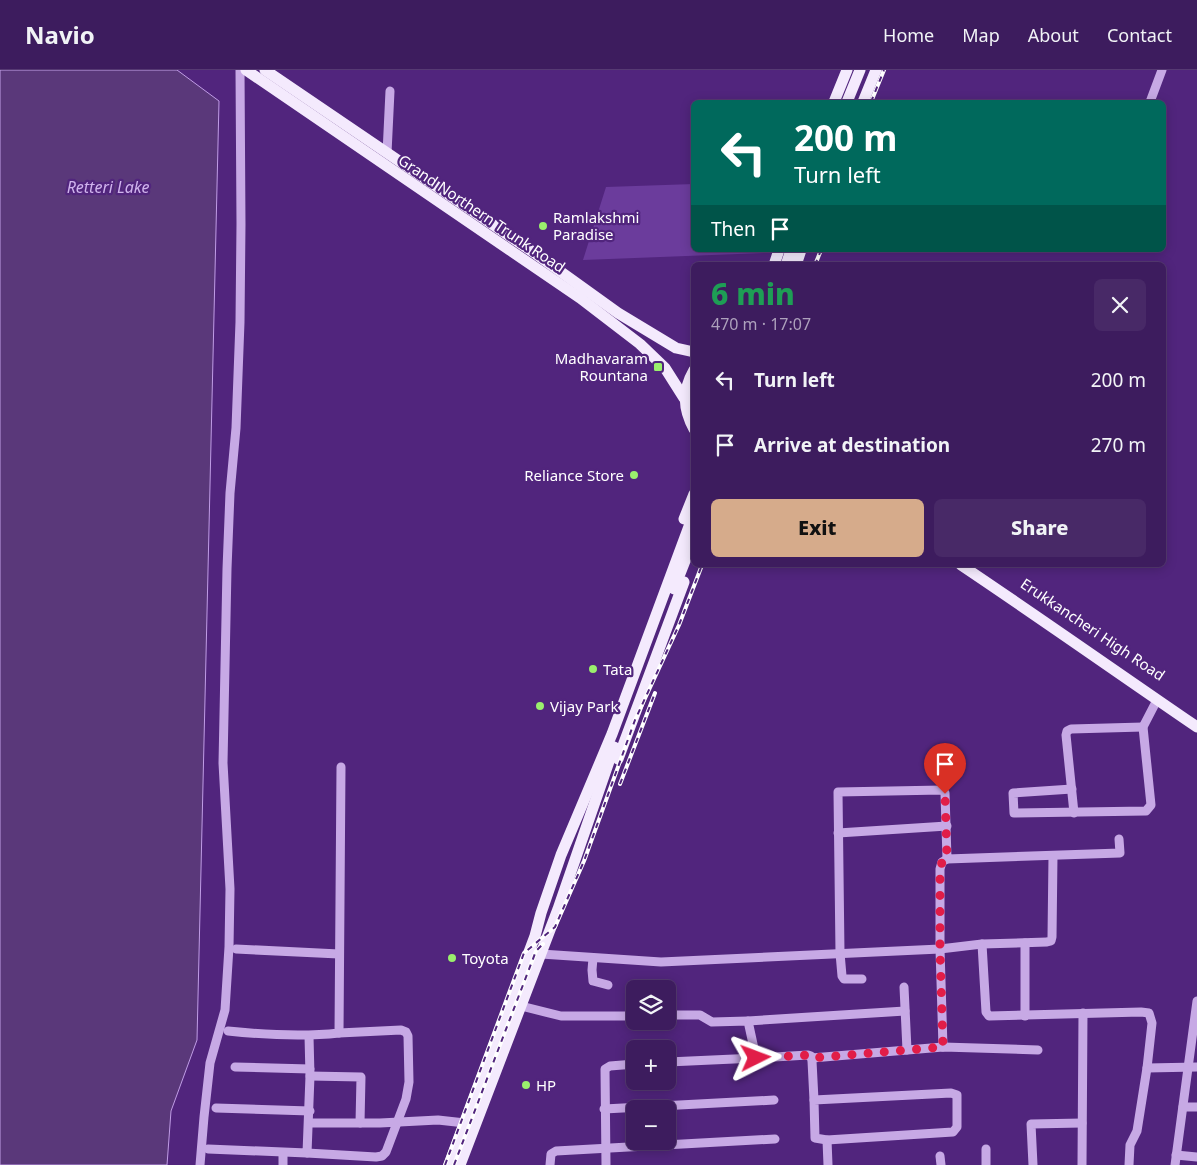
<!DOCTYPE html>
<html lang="en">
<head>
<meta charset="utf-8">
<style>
	body { margin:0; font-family:"Noto Sans",sans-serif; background:#482967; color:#f1f3f6; height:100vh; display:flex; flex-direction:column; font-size:19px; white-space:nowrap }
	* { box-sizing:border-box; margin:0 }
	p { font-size:16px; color:#ada1bc }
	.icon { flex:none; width:28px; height:28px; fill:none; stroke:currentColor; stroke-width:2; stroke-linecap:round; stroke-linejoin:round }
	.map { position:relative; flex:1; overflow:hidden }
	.drawer { position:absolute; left:691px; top:192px; width:475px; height:305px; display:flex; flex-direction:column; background:#3d1c5e; border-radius:8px; box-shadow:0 2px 12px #0003,0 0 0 1px #563a73 }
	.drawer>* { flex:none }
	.top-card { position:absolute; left:691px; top:30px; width:475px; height:152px; border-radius:8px; box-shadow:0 2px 12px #0003,0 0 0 1px #563a73; background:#00695c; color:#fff; overflow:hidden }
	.fabs { position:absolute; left:626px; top:910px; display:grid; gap:10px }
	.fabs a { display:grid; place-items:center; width:50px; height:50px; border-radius:8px; background:#3d1c5e; box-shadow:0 2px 12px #0003,0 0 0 1px #563a73; font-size:25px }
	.pin { position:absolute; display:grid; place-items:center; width:42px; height:42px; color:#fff; margin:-51px -21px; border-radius:50% 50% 50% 0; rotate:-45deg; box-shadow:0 0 5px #0007 }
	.pin .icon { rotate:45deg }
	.me { position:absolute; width:55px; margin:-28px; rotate:87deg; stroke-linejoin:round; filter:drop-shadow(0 0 4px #0008) }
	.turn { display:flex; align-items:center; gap:18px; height:105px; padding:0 20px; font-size:22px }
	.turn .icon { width:65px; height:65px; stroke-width:2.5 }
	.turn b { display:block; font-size:35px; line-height:42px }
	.then { display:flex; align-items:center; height:48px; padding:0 20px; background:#0003; gap:10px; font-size:19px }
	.round { display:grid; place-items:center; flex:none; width:52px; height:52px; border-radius:8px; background:#482967 }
	.overview { display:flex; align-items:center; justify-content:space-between; height:85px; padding:0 20px }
	h1 { font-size:30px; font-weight:800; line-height:38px; color:#1e9e55 }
	.button { display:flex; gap:10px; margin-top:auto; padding:10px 20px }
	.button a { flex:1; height:58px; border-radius:8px; background:#d6ab8b; color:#111; font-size:20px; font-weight:800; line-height:58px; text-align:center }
	.button a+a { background:#482967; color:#f1f3f6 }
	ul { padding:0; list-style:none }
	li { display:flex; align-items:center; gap:15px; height:65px; padding:0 20px }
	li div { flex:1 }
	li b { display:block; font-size:19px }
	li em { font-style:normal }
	header { display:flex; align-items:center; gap:30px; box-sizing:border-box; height:70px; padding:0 25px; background:#3d1c5e; border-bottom:1px solid #563a73 }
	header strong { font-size:24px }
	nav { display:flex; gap:28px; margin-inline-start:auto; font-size:18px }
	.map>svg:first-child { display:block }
	.green { fill:#6b3c9c }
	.water { fill:#5a387a; stroke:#c09de6 }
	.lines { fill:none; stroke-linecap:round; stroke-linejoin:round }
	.minor { stroke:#c7a9e5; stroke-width:9 }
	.major { stroke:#f4eafd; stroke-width:11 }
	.rail-casing { stroke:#fff; stroke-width:4 }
	.rail { stroke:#51257d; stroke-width:2; stroke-dasharray:5.5; stroke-linecap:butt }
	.route { stroke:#e11d48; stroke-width:9; stroke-dasharray:0 16.2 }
	.poi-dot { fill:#9aef6d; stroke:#51257d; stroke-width:2 }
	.labels { text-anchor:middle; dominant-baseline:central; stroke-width:4.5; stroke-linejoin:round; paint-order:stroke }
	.street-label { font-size:15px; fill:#fff; stroke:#51257d }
	.poi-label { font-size:15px; fill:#fff; stroke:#51257d; text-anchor:start }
	.water-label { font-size:16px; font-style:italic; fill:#d0b4ed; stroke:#51257d }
</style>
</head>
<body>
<header>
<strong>Navio</strong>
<nav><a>Home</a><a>Map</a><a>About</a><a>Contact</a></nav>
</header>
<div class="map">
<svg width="1197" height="1095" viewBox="0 0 1197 1095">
	<rect width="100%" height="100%" fill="#51257d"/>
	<path class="green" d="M694,114V180H765L764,183L583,190L606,117Z"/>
	<path class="water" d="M0,0H177L219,31L197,970L171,1041L167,1095H0Z"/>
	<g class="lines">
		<g class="minor">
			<path d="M1150,32L1162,0"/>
			<path d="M387,83L390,21"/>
			<path d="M1072,719L1013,723L1014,743L1146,741L1151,735L1143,657L1157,630"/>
			<path d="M1074,743L1066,665L1067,661L1071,659L1143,657"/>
			<path d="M838,763L947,756"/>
			<path d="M1025,873V946"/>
			<path d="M982,874L986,942L989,946L1141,942L1149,943L1152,953L1147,998L1197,997"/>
			<path d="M236,879L339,884"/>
			<path d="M541,884L661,892L940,879L982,874L1047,872L1051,871L1052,867L1053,786"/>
			<path d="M593,888L592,900L593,911L608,915"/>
			<path d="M862,909H844L842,906L840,883L838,722L942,720L945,723L947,789L1120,783L1119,769"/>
			<path d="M904,917L907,980"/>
			<path d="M521,936L561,946H635"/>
			<path d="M668,945H700L712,952L748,951L756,988L808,985L811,986L812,991L814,1030"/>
			<path d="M748,951L905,941"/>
			<path d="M228,961C266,965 302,967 339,963L341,697"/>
			<path d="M943,977L940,879V799L942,792L947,789"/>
			<path d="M812,988L943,977L1038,980"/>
			<path d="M668,992L756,988"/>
			<path d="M235,997L310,999"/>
			<path d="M310,1006L361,1007L360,1053"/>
			<path d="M951,1023L957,1025V1057L953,1062L827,1070L815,1068L814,1030Z"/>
			<path d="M1183,1037H1197"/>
			<path d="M216,1038L310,1041"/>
			<path d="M604,1039L774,1030"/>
			<path d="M309,1053H380L438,1050L465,1053"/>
			<path d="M827,1070L828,1095"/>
			<path d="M208,1079L307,1083L310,1006L309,966"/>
			<path d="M307,1083L376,1087L382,1086L386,1082L406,1029L409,1012L408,966L406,962L401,960L339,963"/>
			<path d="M1176,1085L1197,1087"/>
			<path d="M940,1086L941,1095"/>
			<path d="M200,1095L204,1047L210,993L225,940L229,877L230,819L223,693L227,499L230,423L236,358L240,252L241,154L240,0"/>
			<path d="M283,1095V1083"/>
			<path d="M550,1095L551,1084L556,1081L775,1069"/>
			<path d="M606,1095L605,999L610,996L635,994"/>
			<path d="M986,1095V1079"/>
			<path d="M1033,1095L1031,1054L1082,1053"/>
			<path d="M1082,1095L1083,943"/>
			<path d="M1129,1095L1130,1075L1137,1061L1147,998"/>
			<path d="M1175,1095L1197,931"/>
		</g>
		<g class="major">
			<path d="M246,0L580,228L640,274L665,298L684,328"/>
			<path d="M265,0L536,184L618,243L676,278L694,282"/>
			<path d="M834,32L847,0"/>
			<path d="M847,32L860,0"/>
			<path d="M863,32L876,0"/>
			<path d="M774,195L779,180"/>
			<path d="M786,195L791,180"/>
			<path d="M796,195L801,180"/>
			<path d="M694,300C682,321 683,339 694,359"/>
			<path d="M684,449L694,424"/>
			<path d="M961,495C1040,548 1118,603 1197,657"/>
			<path d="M674,519L694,468"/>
			<path d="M618,689L684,512"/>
			<path d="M449,1095L535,866L541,843L561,785L612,664L694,443"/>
			<path d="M460,1095L558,839L614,677"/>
		</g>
		<defs>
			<g id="rail">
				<path d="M871,32L884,0"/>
				<path d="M815,195L821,180"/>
				<path d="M620,714L655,623"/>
				<path d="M445,1095L524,883L555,857L584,791L635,650L679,555L702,495"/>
				<path d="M454,1095L536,881L543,874"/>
			</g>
		</defs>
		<use href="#rail" class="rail-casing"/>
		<use href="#rail" class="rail"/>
	</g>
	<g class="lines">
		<path class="route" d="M756,988L808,985L812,988L943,977L940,879V799L942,792L947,789L945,724"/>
	</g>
	<g class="poi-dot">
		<circle cx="543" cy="156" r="5"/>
		<rect x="653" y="292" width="10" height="10" rx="2.5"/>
		<circle cx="634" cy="405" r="5"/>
		<circle cx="593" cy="599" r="5"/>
		<circle cx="540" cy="636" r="5"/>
		<circle cx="452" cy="888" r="5"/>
		<circle cx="526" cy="1015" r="5"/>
	</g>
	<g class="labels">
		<g class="street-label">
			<text transform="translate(482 143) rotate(34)">Grand Northern Trunk Road</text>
			<text transform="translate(1093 559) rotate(34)">Erukkancheri High Road</text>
		</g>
		<g class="poi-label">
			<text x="553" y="147">Ramlakshmi<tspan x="553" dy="17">Paradise</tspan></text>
			<text x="648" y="288" text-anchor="end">Madhavaram<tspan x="648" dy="17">Rountana</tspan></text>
			<text x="624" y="405" text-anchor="end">Reliance Store</text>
			<text x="603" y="599">Tata</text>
			<text x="550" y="636">Vijay Park</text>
			<text x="462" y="888">Toyota</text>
			<text x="536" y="1015">HP</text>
		</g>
		<g class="water-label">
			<text x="108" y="117">Retteri Lake</text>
		</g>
	</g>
</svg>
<div class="fabs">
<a><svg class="icon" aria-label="layers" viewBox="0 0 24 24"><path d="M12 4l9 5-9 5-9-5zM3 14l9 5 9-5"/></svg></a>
<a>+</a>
<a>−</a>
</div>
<div class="pin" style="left:945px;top:724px;background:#d93025"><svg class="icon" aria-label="arrive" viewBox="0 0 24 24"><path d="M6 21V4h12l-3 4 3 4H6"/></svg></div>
<svg class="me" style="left:756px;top:988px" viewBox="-20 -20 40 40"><path d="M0-17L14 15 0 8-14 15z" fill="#e11d48" stroke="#fff" stroke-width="4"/></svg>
<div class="top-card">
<div class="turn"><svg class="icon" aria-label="left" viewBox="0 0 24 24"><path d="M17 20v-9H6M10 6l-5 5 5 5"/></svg><div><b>200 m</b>Turn left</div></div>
<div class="then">Then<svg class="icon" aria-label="arrive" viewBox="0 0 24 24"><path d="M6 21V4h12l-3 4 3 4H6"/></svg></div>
</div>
<section class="drawer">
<div class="overview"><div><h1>6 min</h1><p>470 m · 17:07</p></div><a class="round"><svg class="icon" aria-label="close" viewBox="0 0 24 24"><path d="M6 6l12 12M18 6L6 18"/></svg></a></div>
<ul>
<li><svg class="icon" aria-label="left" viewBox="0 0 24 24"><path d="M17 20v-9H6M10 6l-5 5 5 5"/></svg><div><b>Turn left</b></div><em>200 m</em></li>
<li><svg class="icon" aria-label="arrive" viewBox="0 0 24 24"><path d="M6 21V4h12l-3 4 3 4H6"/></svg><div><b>Arrive at destination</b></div><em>270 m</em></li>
</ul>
<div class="button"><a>Exit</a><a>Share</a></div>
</section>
</div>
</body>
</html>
